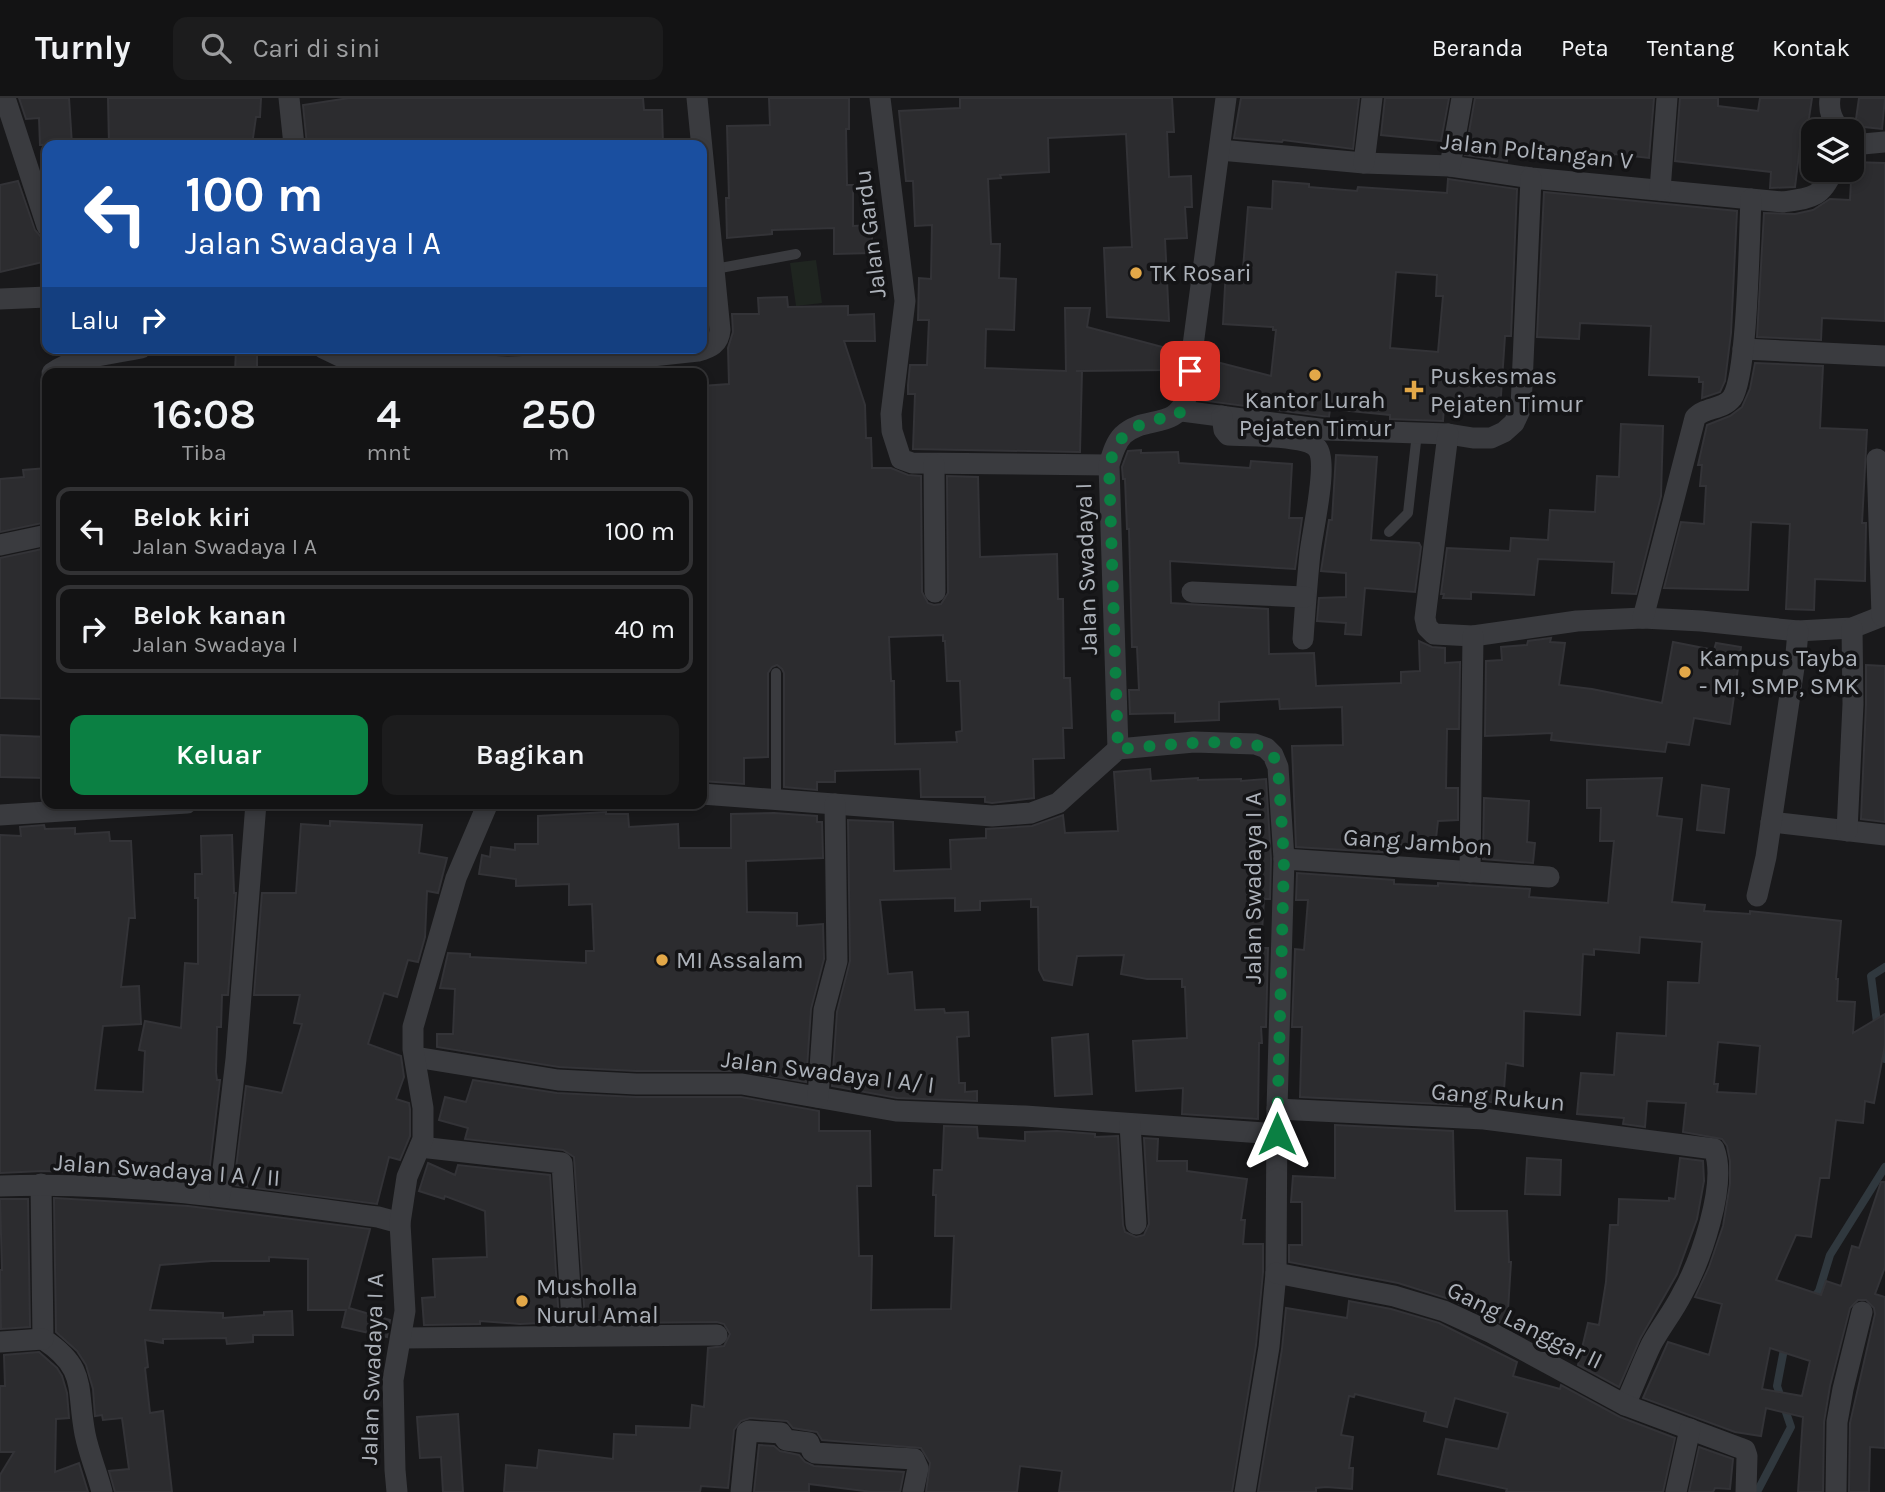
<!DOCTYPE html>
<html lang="id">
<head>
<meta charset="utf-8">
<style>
	body { margin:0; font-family:Karla,sans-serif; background:#1c1c1d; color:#f1f3f6; height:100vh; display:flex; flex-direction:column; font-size:26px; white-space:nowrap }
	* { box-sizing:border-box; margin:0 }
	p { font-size:23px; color:#9d9ea0 }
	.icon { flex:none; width:38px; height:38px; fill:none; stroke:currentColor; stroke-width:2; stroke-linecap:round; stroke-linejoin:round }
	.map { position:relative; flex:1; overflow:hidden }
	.details { position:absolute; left:42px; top:270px; width:665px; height:441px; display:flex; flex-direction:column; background:#131314; border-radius:14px; box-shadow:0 4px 10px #0003,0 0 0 2px #323234 }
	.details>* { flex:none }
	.top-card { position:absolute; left:42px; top:42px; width:665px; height:214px; border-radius:14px; box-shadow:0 4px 10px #0003,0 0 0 2px #323234; background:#1a4fa0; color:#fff; overflow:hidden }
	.buttons { position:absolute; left:1801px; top:21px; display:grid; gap:14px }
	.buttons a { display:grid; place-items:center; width:63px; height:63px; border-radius:14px; background:#131314; box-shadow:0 4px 10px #0003,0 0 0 2px #323234; font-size:35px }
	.pin { position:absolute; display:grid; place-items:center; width:60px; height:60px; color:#fff; margin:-30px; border-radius:14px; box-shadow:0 4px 10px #0006 }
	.me { position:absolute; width:77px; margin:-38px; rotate:0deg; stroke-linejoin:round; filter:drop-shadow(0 0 5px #0008) }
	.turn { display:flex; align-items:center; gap:24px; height:147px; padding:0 28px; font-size:32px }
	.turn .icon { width:91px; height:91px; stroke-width:2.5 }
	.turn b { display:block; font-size:49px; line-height:60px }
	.then { display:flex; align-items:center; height:66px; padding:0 28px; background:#0003; gap:14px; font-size:26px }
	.eta { display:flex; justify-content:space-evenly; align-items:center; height:119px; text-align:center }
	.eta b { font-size:42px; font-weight:600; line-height:49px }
	.primary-button { display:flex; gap:14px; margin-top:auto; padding:14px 28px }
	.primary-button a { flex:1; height:80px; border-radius:14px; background:#0b8043; color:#fff; font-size:28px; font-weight:600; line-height:80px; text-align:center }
	.primary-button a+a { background:#1c1c1d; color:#f1f3f6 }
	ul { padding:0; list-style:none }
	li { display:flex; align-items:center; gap:21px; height:88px; margin:0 14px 10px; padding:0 14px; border:4px solid #323234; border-radius:14px }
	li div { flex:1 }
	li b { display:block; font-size:26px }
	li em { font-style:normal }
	header { display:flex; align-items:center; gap:42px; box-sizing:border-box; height:98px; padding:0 35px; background:#131314; border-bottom:2px solid #323234 }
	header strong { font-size:33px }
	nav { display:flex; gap:38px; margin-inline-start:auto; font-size:24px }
	.search { width:490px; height:63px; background:#1c1c1d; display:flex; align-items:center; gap:18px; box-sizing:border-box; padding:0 24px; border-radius:14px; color:#9d9ea0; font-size:26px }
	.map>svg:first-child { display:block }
	.green { fill:#1f2520 }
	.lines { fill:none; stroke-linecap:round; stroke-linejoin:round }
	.stream { stroke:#30383e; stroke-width:8 }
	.building { fill:#2c2c2f; stroke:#333337; stroke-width:2; fill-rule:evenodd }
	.lane { stroke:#3a3b3f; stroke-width:10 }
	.street { stroke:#3a3b3f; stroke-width:21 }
	.route { stroke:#0b8043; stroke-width:12; stroke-dasharray:0 21.6 }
	.poi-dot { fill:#e3a848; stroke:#141416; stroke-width:2.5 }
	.labels { text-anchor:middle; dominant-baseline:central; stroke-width:7; stroke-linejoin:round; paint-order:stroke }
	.street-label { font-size:24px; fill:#acb1b9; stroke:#141416 }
	.poi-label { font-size:24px; fill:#acb1b9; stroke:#141416; text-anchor:start }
</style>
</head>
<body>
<header>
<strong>Turnly</strong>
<div class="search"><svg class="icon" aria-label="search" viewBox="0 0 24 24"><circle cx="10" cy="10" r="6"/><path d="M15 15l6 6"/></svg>Cari di sini</div>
<nav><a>Beranda</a><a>Peta</a><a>Tentang</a><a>Kontak</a></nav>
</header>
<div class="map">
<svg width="1885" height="1394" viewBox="0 0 1885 1394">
	<rect width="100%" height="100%" fill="#19191b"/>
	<path class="green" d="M816,162L822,205L796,208L790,165Z"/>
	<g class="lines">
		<g class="stream">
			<path d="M1885,869L1871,878L1878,932L1884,940L1885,961"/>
			<path d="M1811,1203L1819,1193L1830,1157L1885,1069"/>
			<path d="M1757,1394L1791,1329L1777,1288L1785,1246"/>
		</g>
	</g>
	<g class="building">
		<path d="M19,0H69L72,47H40L39,20L26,21Z"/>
		<path d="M108,0H261L260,19H256L252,47L228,45V47H109Z"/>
		<path d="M349,0H643L644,12H662L663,47H616V44L551,47V45H544V42L452,44V47H307L303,7Z"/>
		<path d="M769,0H849V31H846L847,87H853V128L872,127V155L834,156V130L772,132V136L727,140L726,100H729L727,28L770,27Z"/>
		<path d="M960,0H1172L1174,34H1167L1169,79L1191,78L1192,109H1185L1187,140L1165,141L1169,223L1107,219L1104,150L1132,149L1126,36L1048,40L1049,74L1000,77L1001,80L988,81L991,146H1000L999,180L1016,181L1014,232L986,231L985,270L1066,273L1065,210H1090L1087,229L1170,251L1169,272L1076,273H1082L1080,354L913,351L915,296H908V287L910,267H927L929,222H918L919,180L931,181L932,127L915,128L913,83H906L899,13L960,10Z"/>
		<path d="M1241,0H1359L1353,51L1283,42L1282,44L1234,40Z"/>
		<path d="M1385,0H1449L1441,43L1381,37Z"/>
		<path d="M1475,0H1654L1649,60L1614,56L1613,69L1509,49L1507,63L1465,57Z"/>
		<path d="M1680,0H1718V8L1758,13L1760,0H1812L1806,40H1801L1795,89L1770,90L1771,74L1675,63Z"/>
		<path d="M1859,0H1885L1882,31L1855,28Z"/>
		<path d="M1852,64L1885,65V223L1822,220L1821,242L1757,239L1764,115L1795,116L1813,112L1830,101L1850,102Z"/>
		<path d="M1448,81L1517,91L1511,238H1505L1500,312L1444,308L1443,323L1390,321V317L1330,311L1329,319L1199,302L1205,261L1271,278L1276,232H1273V229L1223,226L1226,170L1243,171L1248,109L1272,111L1273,83L1309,86V89L1357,93L1358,89L1447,95ZM1396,174L1437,177L1436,198H1443L1438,254L1390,250Z"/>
		<path d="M18,83L35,132L42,140L47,163L0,174V87Z"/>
		<path d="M1544,94L1737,113L1731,235L1725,283L1720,294L1702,300L1703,284H1699V279L1649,277L1651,228L1580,225L1579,241L1537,239Z"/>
		<path d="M787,199L788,209L848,208V217L874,216L875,243H844L865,307L866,340H871L872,370H891L908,377L921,378L922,494L928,505L934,507L941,506L948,495L947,378L978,379L980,459L1057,456L1058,501H1063L1064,580H1070L1072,630H1063L1064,660L1033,661L1034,700L992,705L985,704V699H921L920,671L835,673V684H817V692L784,689V575L782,571L777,567L772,569L768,575V659L744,660V686L702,683V288L729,286L728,250L733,234L732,216H759L758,200ZM943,537V543H945L947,583H960L962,633L956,634L957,644L895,646L894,583H891L889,539Z"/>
		<path d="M236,250H257V275H235Z"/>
		<path d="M1755,265L1823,268L1820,330L1867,332L1862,425H1866L1865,483L1815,481L1814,512L1786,511L1790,426L1751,424L1748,492L1664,490L1681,424L1704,426L1706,388H1700L1702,367H1698L1707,327L1730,318L1742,309L1750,291Z"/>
		<path d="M1621,326L1663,328L1661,398L1636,496L1612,495L1614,464L1538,461L1534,497L1471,494V501L1443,500L1444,496H1441L1447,450L1510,453L1511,440L1548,442L1550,412L1595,414L1597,378L1619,379Z"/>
		<path d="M1141,352V355L1178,354L1179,365L1250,370L1251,363L1292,366L1289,420H1302L1295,471L1170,463L1171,505L1268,511L1269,556L1314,555L1316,588L1401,585V574L1420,573L1419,543L1432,549L1445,550V565L1460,564L1459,631H1447L1446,690H1458V722L1438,723L1435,749L1394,746V755L1296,749L1292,648L1343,647L1342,609L1280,611L1279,601L1219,604V622L1175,624V615L1130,616L1129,592H1139L1137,549H1132L1129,431H1127L1125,381H1123L1122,369L1128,353Z"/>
		<path d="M1336,357L1377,359L1371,442L1419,445L1421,449L1415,494L1365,490L1361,537L1345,536L1346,525L1317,523L1319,500L1346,499V475L1321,473L1329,422H1332Z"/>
		<path d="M47,370V424L0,434V381L24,379L23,372Z"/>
		<path d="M47,450L45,601L0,600V460Z"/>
		<path d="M1551,540L1550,544L1565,545L1559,587L1592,591L1662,605L1673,544L1714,552L1716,545L1741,549L1730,626L1694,620L1689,647L1667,644L1665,654L1551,642L1552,635L1485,638L1486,563L1502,562L1501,549L1527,547L1528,543Z"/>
		<path d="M1866,567L1885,568V724L1861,721L1866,607Z"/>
		<path d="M0,637L47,639V680L0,679Z"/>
		<path d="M1150,671L1151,683L1198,680V682L1241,681V683L1266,681L1271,761L1270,801H1264L1261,850H1268L1266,929H1261L1262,945H1259L1258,1021L1182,1016L1183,990L1136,993L1133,943L1187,940L1185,889H1182V881H1147L1121,876L1124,857L1077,858L1072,887L1044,882L1039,872L1038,809H1031V801L980,803V812L955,813V800L880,802L888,876L912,874L915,912L944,911L945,915L968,914L969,938L957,939L959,985H965V994L977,993V1003L897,1000L832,988L837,914L850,863L848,722L893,724L894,773L951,771L950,742L986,740V731L1032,728L1063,717L1065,735L1118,733L1114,674Z"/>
		<path d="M1662,680L1657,718L1682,721L1672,804L1705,807L1704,813L1750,816V813L1841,823L1836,881H1838L1837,903L1855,904L1853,935L1885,916V947L1874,1005L1865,1003L1863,1025L1836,1022L1829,1080H1820L1811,1139L1796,1137L1776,1182L1821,1197L1826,1183L1841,1188L1852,1148L1859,1150L1881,1084H1885V1169L1875,1196L1885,1199V1350L1870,1349L1869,1394H1849L1850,1325L1875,1216L1874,1210L1866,1202H1858L1850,1210L1830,1288L1824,1324L1823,1394H1798L1803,1319L1766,1310L1761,1338L1735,1334L1643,1300L1668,1244L1709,1257L1722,1206L1695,1199L1709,1169L1723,1128L1730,1086V1063L1727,1048L1722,1041L1683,1034L1686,1005L1647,1003L1645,1029L1623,1026L1624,1020L1577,1016L1581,975L1614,977L1617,935L1666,938L1668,884L1699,885L1702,844L1640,839L1639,855L1594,851V857L1583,856L1580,917L1524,913L1523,968L1506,965L1503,1005L1463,1002L1462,1007L1300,999L1302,929H1292L1295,851L1304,852L1308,802H1296L1297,775L1394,782V786L1438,788V785L1530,791L1529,799L1608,805L1614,743H1600L1601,710H1587V682ZM1718,944L1760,948L1756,996L1717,994L1718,986H1714ZM1770,1250L1810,1263L1802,1298L1762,1291Z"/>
		<path d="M1702,687L1729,691L1724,735L1697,732Z"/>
		<path d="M1484,700L1529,703L1527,744L1535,745L1533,765L1483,761Z"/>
		<path d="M606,714V716H628L629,729L678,726L679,750H731V716L774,715L817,718V724H822L823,760L746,763L747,814L797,815V828L823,826L824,861L811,911L806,984L742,973H636L559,969L437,949V936H453L455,891L440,890L448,855L470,856V859L586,865V853H594L592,806L569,807V786L516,788V781L479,776L482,757L490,759L491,749L515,752V746H538V718Z"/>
		<path d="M330,723L422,727L419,755L447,760L438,795L427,793L425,839L418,864L408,862L397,899L384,895L368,946L401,958L404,979L396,1001L409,1005L410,1011V1038L400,1062L389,1059L377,1106L234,1087L246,988L282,995L302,926L294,925L300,897H254L262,795H296L301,726L330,728Z"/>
		<path d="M44,727L45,731L75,730V736L109,734L110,743H131L135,820H129L121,889L139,888L141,926L103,928L95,992L143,994L145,953L139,952L145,923L181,930L185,865L198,866V800H195V776H202L201,738L232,737L234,795H236L228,897H222L221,929H217L216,974L217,982H220L208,1084L96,1075L42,1073L0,1075V737L21,738L20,729Z"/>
		<path d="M1088,936L1092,996L1055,998L1052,940Z"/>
		<path d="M473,982L557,995L636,999H741L819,1013V1033H870L871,1088H857L859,1158H872L871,1212L951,1211L954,1138H935L936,1097H933L934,1072H942L944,1028L977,1029L978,1040L1025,1043V1034L1057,1033L1095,1036V1039L1118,1038L1123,1127L1125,1134L1136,1139L1144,1137L1149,1126L1144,1040L1158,1041L1157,1063H1187V1073L1247,1081L1241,1122H1245L1243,1146H1263V1174L1256,1247L1232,1394H1059L1062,1373L1020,1368L1017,1394H926L930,1365L921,1350L822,1342L817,1334L793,1330L787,1323L750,1320L741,1323L734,1332L728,1390L701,1388L700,1394H504L506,1367L537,1370L539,1352L613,1361L614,1336L636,1337V1328L690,1330L692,1307L704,1309L708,1250L724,1248L730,1236L724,1226L717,1224L615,1225V1222H585L574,1059L563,1052L465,1041L468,1030L439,1022L445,999L466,1004Z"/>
		<path d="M1335,1027L1453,1033L1455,1113H1507L1509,1164H1511L1507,1228L1449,1201L1398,1185L1289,1164V1147H1302V1104H1291L1293,1078L1335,1080Z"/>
		<path d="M1527,1060L1561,1062L1560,1097L1525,1096Z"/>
		<path d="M1680,1060L1703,1063L1704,1083L1697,1121L1677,1176L1640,1241L1619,1289L1578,1267L1588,1225L1599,1227L1606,1184L1610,1127H1618L1619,1101L1669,1103V1100L1675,1101Z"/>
		<path d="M428,1065L455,1077L458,1067L550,1077L559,1224L520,1226L480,1223V1226L424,1227L422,1200L435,1199L433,1161L487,1159L485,1113L445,1098L444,1101L419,1093Z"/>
		<path d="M54,1100L188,1108L370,1131L349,1210L390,1222L387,1239L342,1229L346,1212H308V1161L269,1159V1163H212L160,1167L150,1212L223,1215V1220L264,1217V1214L292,1213L293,1237H253V1244L227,1246L226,1240L163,1241V1245L145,1242L148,1269L145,1270L150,1315L163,1313L172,1394H115L109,1373L129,1371L122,1320L103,1322L102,1317L95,1318L93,1291L86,1267L77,1253L56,1234Z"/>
		<path d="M0,1101H28L30,1229L1,1231L0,1172H2Z"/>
		<path d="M1349,1203L1391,1211L1439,1225L1517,1264L1513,1278L1560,1291L1561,1287L1620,1319L1675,1340L1663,1394H1506L1507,1391L1438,1376L1446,1341L1498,1351L1508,1315L1455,1300L1447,1329L1424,1323L1426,1314L1355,1296L1354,1299L1349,1298L1341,1337L1353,1339L1349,1370H1353L1352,1391L1326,1389L1316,1390V1394H1258L1282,1251L1286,1210L1347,1220Z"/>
		<path d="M39,1254L57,1270L62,1278L67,1295L69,1320L56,1321L55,1374L79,1365L88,1394H0V1377L14,1354H0V1288H5L4,1257Z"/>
		<path d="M458,1316L463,1394H443L441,1359L420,1360L417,1319Z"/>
		<path d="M759,1347L774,1348L780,1353L799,1357L805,1364L814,1368L904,1374L900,1394H872L809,1386V1394H754Z"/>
		<path d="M1699,1349L1733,1361L1730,1391L1715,1390L1713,1394H1689Z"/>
	</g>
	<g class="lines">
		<g class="lane">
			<path d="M715,171L796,156"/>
			<path d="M1389,434L1408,415L1417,335"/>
			<path d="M776,575V703"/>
		</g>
		<g class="street">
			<path d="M5,0L47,128"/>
			<path d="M289,0L294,47"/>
			<path d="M880,0L905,203L891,316L892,333L901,361L912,365L1109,367"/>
			<path d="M1830,0C1828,14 1833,22 1840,33"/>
			<path d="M1852,47L1885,44"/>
			<path d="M1220,52L1364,65L1450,68L1531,80L1783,104C1811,100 1822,100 1833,72"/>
			<path d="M1364,65L1372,0"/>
			<path d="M1450,68L1462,0"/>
			<path d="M1660,92L1667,0"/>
			<path d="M0,201L47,199"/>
			<path d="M323,250L348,262L507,269L569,267L698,253C710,250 719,246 720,232L697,0"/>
			<path d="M1743,251L1885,258"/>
			<path d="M52,275C76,258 113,256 141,250"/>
			<path d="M1182,313L1327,332L1448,336L1473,340H1491L1504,334L1514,325L1521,310L1531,80"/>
			<path d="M1222,318L1224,332L1228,337C1245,338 1306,337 1317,350C1329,364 1312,435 1310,455C1307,484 1305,512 1303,541"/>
			<path d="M1448,336L1425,520L1427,529L1434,536L1473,538L1577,523L1643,520L1701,523L1798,533L1852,530L1885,517"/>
			<path d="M1877,361L1882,518"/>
			<path d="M934,366L935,494"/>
			<path d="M0,447L47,437"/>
			<path d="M1192,494L1305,499"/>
			<path d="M1643,520L1695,320C1704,309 1723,312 1732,300C1748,277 1749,137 1751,101"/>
			<path d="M1118,651L1109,367C1112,357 1115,345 1123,337C1144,317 1176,332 1186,300L1226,0"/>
			<path d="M702,696L992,718L1031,715L1058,705L1118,651L1194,644L1255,646L1266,650L1273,657L1278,669L1284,761L1277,1011L1276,1175L1269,1249L1245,1394"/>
			<path d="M0,717L187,705"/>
			<path d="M1771,724L1885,737"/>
			<path d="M1847,733L1853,606L1852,530"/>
			<path d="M1284,761L1549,779"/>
			<path d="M1470,774L1473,538"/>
			<path d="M1757,798L1766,759L1796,556L1798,533"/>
			<path d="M415,959L558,982L636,986H742L896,1013L1025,1018L1277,1036"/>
			<path d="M818,999L824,912L837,863L835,706"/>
			<path d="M1277,1011L1484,1021L1714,1051C1728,1086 1700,1164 1682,1196C1673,1214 1660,1230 1651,1247C1642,1266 1634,1287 1625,1307"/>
			<path d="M1130,1026L1136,1126"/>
			<path d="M420,1049L562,1065L573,1238"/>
			<path d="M41,1086L43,1241C88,1271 76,1289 85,1336C89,1356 97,1374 102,1394"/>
			<path d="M0,1088C127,1083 253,1102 378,1119L400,1125"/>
			<path d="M220,1097L236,961L256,705"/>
			<path d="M1276,1175L1394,1198L1444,1213L1492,1235L1625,1307L1740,1350L1745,1352L1747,1358L1746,1394"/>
			<path d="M402,1240L717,1237"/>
			<path d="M0,1244L43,1241"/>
			<path d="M397,1394L395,1372L393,1282L405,1213L400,1125L407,1079L423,1041V1010L413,951V929L456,780L488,705"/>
			<path d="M741,1394L747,1334L749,1333L781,1335L786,1342L809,1345L812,1353L815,1355L914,1361L918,1370L913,1394"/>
			<path d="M1676,1394L1690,1331"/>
			<path d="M1836,1394L1837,1324L1843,1291L1862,1214"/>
		</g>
	</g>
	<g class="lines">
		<path class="route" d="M1190,273L1182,313C1172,320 1166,319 1155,322C1126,330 1117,340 1109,368L1118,651C1148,649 1243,637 1266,651C1273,655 1275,661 1278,669L1284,761L1277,1036"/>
	</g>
	<g class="poi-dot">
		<circle cx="1136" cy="175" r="7"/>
		<circle cx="1315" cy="277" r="7"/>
		<path d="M1410.5 281.5h7v7h7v7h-7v7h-7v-7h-7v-7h7z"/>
		<circle cx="1685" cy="574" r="7"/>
		<circle cx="662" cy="862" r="7"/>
		<circle cx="522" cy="1203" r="7"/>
	</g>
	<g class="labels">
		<g class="street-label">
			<text transform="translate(1537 53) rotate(6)">Jalan Poltangan V</text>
			<text transform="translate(870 136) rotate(-97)">Jalan Gardu</text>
			<text transform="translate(1086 471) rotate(-92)">Jalan Swadaya I</text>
			<text transform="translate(1418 744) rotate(4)">Gang Jambon</text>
			<text transform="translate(1253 790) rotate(-90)">Jalan Swadaya I A</text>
			<text transform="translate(828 974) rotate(7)">Jalan Swadaya I A/ I</text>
			<text transform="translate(1498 999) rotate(5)">Gang Rukun</text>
			<text transform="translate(167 1072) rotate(4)">Jalan Swadaya I A / II</text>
			<text transform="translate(1525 1227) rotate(26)">Gang Langgar II</text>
			<text transform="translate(372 1271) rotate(-88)">Jalan Swadaya I A</text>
		</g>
		<g class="poi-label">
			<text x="1150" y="175">TK Rosari</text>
			<text x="1430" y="278">Puskesmas<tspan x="1430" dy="28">Pejaten Timur</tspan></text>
			<text x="1315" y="302" text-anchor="middle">Kantor Lurah<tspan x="1315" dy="28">Pejaten Timur</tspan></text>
			<text x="1699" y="560">Kampus Tayba<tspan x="1699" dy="28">- MI, SMP, SMK</tspan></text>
			<text x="676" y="862">MI Assalam</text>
			<text x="536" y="1189">Musholla<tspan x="536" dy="28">Nurul Amal</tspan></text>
		</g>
	</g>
</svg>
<div class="buttons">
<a><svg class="icon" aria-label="layers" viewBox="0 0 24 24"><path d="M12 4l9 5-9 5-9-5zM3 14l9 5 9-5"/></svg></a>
</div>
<div class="pin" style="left:1190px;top:273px;background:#d93025"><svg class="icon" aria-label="arrive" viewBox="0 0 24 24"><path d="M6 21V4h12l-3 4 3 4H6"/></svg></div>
<svg class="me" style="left:1277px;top:1036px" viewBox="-20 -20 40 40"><path d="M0-17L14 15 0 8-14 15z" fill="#0b8043" stroke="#fff" stroke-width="4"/></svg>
<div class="top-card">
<div class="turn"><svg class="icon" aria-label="left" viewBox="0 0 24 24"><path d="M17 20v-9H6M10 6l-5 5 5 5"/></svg><div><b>100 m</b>Jalan Swadaya I A</div></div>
<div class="then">Lalu<svg class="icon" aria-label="right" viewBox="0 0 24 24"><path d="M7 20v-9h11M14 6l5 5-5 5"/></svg></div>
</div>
<section class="details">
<div class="eta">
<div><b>16:08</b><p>Tiba</p></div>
<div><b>4</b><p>mnt</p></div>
<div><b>250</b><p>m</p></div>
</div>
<ul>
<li><svg class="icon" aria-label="left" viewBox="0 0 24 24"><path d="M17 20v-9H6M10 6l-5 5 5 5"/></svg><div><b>Belok kiri</b><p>Jalan Swadaya I A</p></div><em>100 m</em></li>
<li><svg class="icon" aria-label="right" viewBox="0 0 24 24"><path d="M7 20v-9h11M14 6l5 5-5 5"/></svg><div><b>Belok kanan</b><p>Jalan Swadaya I</p></div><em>40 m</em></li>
</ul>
<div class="primary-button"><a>Keluar</a><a>Bagikan</a></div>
</section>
</div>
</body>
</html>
